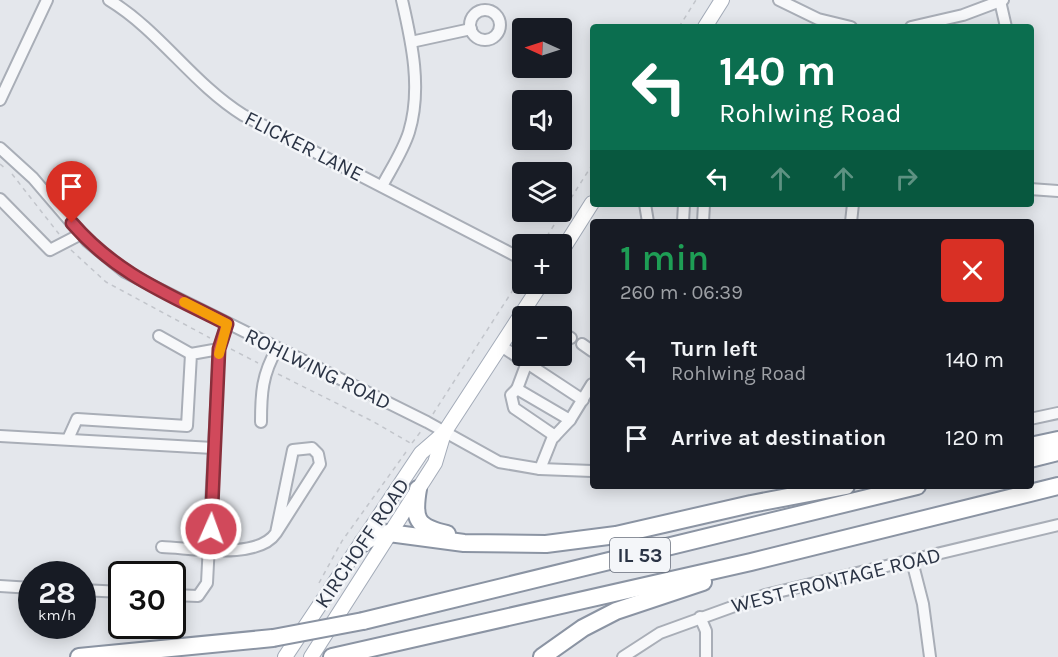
<!DOCTYPE html>
<html lang="en">
<head>
<meta charset="utf-8">
<style>
	body { margin:0; font-family:Karla,sans-serif; background:#242831; color:#f1f3f6; height:100vh; display:flex; flex-direction:column; font-size:22px; white-space:nowrap }
	* { box-sizing:border-box; margin:0 }
	p { font-size:20px; color:#9ea1a6 }
	.icon { flex:none; width:33px; height:33px; fill:none; stroke:currentColor; stroke-width:2; stroke-linecap:round; stroke-linejoin:round }
	.map { position:relative; flex:1; overflow:hidden }
	.sheet { position:absolute; left:590px; top:219px; width:444px; height:270px; display:flex; flex-direction:column; background:#171b24; border-radius:6px; box-shadow:0 3px 15px #0003 }
	.sheet>* { flex:none }
	.banner { position:absolute; left:590px; top:24px; width:444px; height:183px; border-radius:6px; box-shadow:0 3px 15px #0003; background:#0b6e4f; color:#fff; overflow:hidden }
	.needle { width:39px; rotate:273deg }
	.buttons { position:absolute; left:512px; top:18px; display:grid; gap:12px }
	.buttons a { display:grid; place-items:center; width:60px; height:60px; border-radius:6px; background:#171b24; box-shadow:0 3px 15px #0003; font-size:30px }
	.speed { position:absolute; left:18px; top:561px; display:flex; gap:12px; font-size:30px; font-weight:700; text-align:center }
	.speed>* { display:grid; place-content:center; width:78px; height:78px; border-radius:50%; background:#171b24; box-shadow:0 3px 15px #0003; line-height:1 }
	.speed small { font-size:15px; font-weight:400 }
	.speed .limit { border:3px solid #111; border-radius:9px; background:#fff; color:#111 }
	.pin { position:absolute; display:grid; place-items:center; width:51px; height:51px; color:#fff; margin:-62px -26px; border-radius:50% 50% 50% 0; rotate:-45deg; box-shadow:0 0 6px #0007 }
	.pin .icon { rotate:45deg }
	.me { position:absolute; width:66px; margin:-33px; rotate:2deg; stroke-linejoin:round; filter:drop-shadow(0 0 4px #0008) }
	.turn { display:flex; align-items:center; gap:21px; height:126px; padding:0 30px; font-size:27px }
	.turn .icon { width:78px; height:78px; stroke-width:2.5 }
	.turn b { display:block; font-size:42px; line-height:51px }
	.lanes { display:flex; align-items:center; height:57px; padding:0 30px; background:#0003; justify-content:center; gap:30px; direction:ltr }
	.lanes .off { opacity:.35 }
	.round { display:grid; place-items:center; flex:none; width:63px; height:63px; border-radius:6px; background:#242831 }
	.overview { display:flex; align-items:center; justify-content:space-between; height:102px; padding:0 30px }
	h1 { font-size:36px; font-weight:600; line-height:45px; color:#1e9e55 }
	ul { padding:0; list-style:none }
	li { display:flex; align-items:center; gap:18px; height:78px; padding:0 30px }
	li div { flex:1 }
	li b { display:block; font-size:22px }
	li em { font-style:normal }
	.map>svg:first-child { display:block }
	.lines { fill:none; stroke-linecap:round; stroke-linejoin:round }
	.minor-casing { stroke:#a9aeb7; stroke-width:14 }
	.major-casing { stroke:#a3abb8; stroke-width:16 }
	.highway-casing { stroke:#8b94a3; stroke-width:20 }
	.path { stroke:#c2c5cb; stroke-width:1.5; stroke-dasharray:4.5 4.5; stroke-linecap:butt }
	.minor { stroke:#f7f8fa; stroke-width:10 }
	.major { stroke:#fff; stroke-width:14 }
	.highway { stroke:#fff; stroke-width:16 }
	.highway-bridge-casing { stroke:#8b94a3; stroke-width:20; stroke-linecap:butt }
	.highway-bridge { stroke:#fff; stroke-width:16 }
	.route-casing { stroke:#882f3b; stroke-width:15 }
	.route { stroke:#d1495b; stroke-width:10 }
	.slow { stroke:#f59e0b; stroke-width:10 }
	.labels { text-anchor:middle; dominant-baseline:central; stroke-width:5; stroke-linejoin:round; paint-order:stroke }
	.shield { fill:#f4f6f9; stroke:#676e7b; stroke-width:1.5 }
	.shield-label { font-size:20px; font-weight:bold; fill:#2b3445 }
	.street-label { font-size:21px; fill:#2b3445; stroke:#f4f6f9 }
</style>
</head>
<body>
<div class="map">
<svg width="1058" height="657" viewBox="0 0 1058 657">
	<rect width="100%" height="100%" fill="#e4e7ec"/>
	<g class="lines">
		<defs>
			<g id="minor">
				<path d="M109,0C160,31 192,83 243,115L522,259"/>
				<path d="M779,0L818,19L851,27"/>
				<path d="M1000,1L1006,27"/>
				<circle cx="485" cy="25" r="15"/>
				<path d="M911,27L963,15L1003,0"/>
				<path d="M411,42L471,29"/>
				<path d="M0,100L47,0"/>
				<path d="M0,148L33,178L87,241L125,272L427,422L499,462L540,469L592,471"/>
				<path d="M382,186C391,169 403,151 409,132C422,89 412,43 402,0"/>
				<path d="M1030,189L1058,191"/>
				<path d="M0,199L50,250L81,234"/>
				<path d="M645,204L648,222"/>
				<path d="M683,222L684,204"/>
				<path d="M703,222L704,204"/>
				<path d="M851,222L853,204"/>
				<path d="M561,332L571,338"/>
				<path d="M159,336L191,354"/>
				<path d="M582,344L592,351"/>
				<path d="M501,346L583,400"/>
				<path d="M517,389L526,365"/>
				<path d="M1030,419L1058,413"/>
				<path d="M261,422C261,394 262,374 277,349"/>
				<path d="M0,436L213,448"/>
				<path d="M555,436L514,408L511,395L517,389L570,420"/>
				<path d="M68,439L77,419L187,426L191,354L219,349"/>
				<path d="M540,469L552,439L570,420L592,384"/>
				<path d="M162,547C193,548 258,560 276,533L320,464L318,454L312,448L293,450L276,533"/>
				<path d="M912,561L923,604L930,657"/>
				<path d="M0,586L32,588"/>
				<path d="M82,590L122,592"/>
				<path d="M172,595L198,596L207,583L219,349L227,324"/>
				<path d="M700,617L706,631V657"/>
				<path d="M623,657L660,633L765,595L1058,525"/>
			</g>
			<g id="major">
				<path d="M705,27L722,0"/>
				<path d="M561,252L592,203"/>
				<path d="M285,657L421,453L444,433"/>
				<path d="M311,657L435,463L444,433L541,284"/>
			</g>
			<g id="highway">
				<path d="M1030,446L1058,440"/>
				<path d="M1030,459L1058,452"/>
				<path d="M418,489C413,519 416,527 447,534"/>
				<path d="M363,543L376,535L389,533L464,543L546,544L616,535L751,504L846,486"/>
				<path d="M363,621L917,486"/>
				<path d="M79,657L273,638"/>
				<path d="M332,657L751,562L1058,486"/>
				<path d="M542,657L583,628L616,611L703,582"/>
			</g>
		</defs>
		<use href="#minor" class="minor-casing"/>
		<use href="#major" class="major-casing"/>
		<use href="#highway" class="highway-casing"/>
		<g class="path">
			<path d="M679,27L696,0"/>
			<path d="M0,164L6,169"/>
			<path d="M12,174L59,234"/>
			<path d="M542,244L592,165"/>
			<path d="M71,250L106,282L210,338"/>
			<path d="M231,349L258,363"/>
			<path d="M278,374L374,422L412,444"/>
			<path d="M433,414L522,276"/>
			<path d="M412,443L422,430"/>
			<path d="M319,583L342,541L406,452"/>
		</g>
		<use href="#minor" class="minor"/>
		<use href="#major" class="major"/>
		<use href="#highway" class="highway"/>
		<defs>
			<path id="highway-bridge" d="M273,638L363,621"/>
		</defs>
		<use href="#highway-bridge" class="highway-bridge-casing"/>
		<use href="#highway-bridge" class="highway-bridge"/>
	</g>
	<g class="lines">
		<defs>
			<path id="route" d="M72,223C116,274 168,294 227,324L219,349L211,529"/>
		</defs>
		<use href="#route" class="route-casing"/>
		<use href="#route" class="route"/>
		<path class="slow" d="M184,302L227,324L219,354"/>
	</g>
	<g class="labels">
		<rect class="shield" x="610" y="538" width="60" height="34" rx="4.5"/>
		<g class="shield-label">
			<text x="640" y="555">IL 53</text>
		</g>
		<g class="street-label">
			<text transform="translate(304 146) rotate(27)">FLICKER LANE</text>
			<text transform="translate(318 369) rotate(26)">ROHLWING ROAD</text>
			<text transform="translate(362 543) rotate(-56)">KIRCHOFF ROAD</text>
			<text transform="translate(836 580) rotate(-14)">WEST FRONTAGE ROAD</text>
		</g>
	</g>
</svg>
<div class="buttons">
<a><svg class="needle" viewBox="-14 -14 28 28"><path d="M0-13l5 13h-10z" fill="#e53935"/><path d="M0 13l5-13h-10z" fill="#9ea1a6"/></svg></a>
<a><svg class="icon" aria-label="sound" viewBox="0 0 24 24"><path d="M4 9h4l5-4v14l-5-4H4zM17 9q2 3 0 6"/></svg></a>
<a><svg class="icon" aria-label="layers" viewBox="0 0 24 24"><path d="M12 4l9 5-9 5-9-5zM3 14l9 5 9-5"/></svg></a>
<a>+</a>
<a>−</a>
</div>
<div class="speed"><div>28<small>km/h</small></div><div class="limit">30</div></div>
<div class="pin" style="left:72px;top:223px;background:#d93025"><svg class="icon" aria-label="arrive" viewBox="0 0 24 24"><path d="M6 21V4h12l-3 4 3 4H6"/></svg></div>
<svg class="me" style="left:211px;top:529px" viewBox="-20 -20 40 40"><circle r="17" fill="#d1495b" stroke="#fff" stroke-width="3"/><path d="M0-11L8 9 0 5-8 9z" fill="#fff"/></svg>
<div class="banner">
<div class="turn"><svg class="icon" aria-label="left" viewBox="0 0 24 24"><path d="M17 20v-9H6M10 6l-5 5 5 5"/></svg><div><b>140 m</b>Rohlwing Road</div></div>
<div class="lanes"><svg class="icon" aria-label="left" viewBox="0 0 24 24"><path d="M17 20v-9H6M10 6l-5 5 5 5"/></svg><svg class="icon off" aria-label="ahead" viewBox="0 0 24 24"><path d="M12 20V5M6 11l6-6 6 6"/></svg><svg class="icon off" aria-label="ahead" viewBox="0 0 24 24"><path d="M12 20V5M6 11l6-6 6 6"/></svg><svg class="icon off" aria-label="right" viewBox="0 0 24 24"><path d="M7 20v-9h11M14 6l5 5-5 5"/></svg></div>
</div>
<section class="sheet">
<div class="overview"><div><h1>1 min</h1><p>260 m · 06:39</p></div><a class="round" style="background:#d93025;color:#fff"><svg class="icon" aria-label="close" viewBox="0 0 24 24"><path d="M6 6l12 12M18 6L6 18"/></svg></a></div>
<ul>
<li><svg class="icon" aria-label="left" viewBox="0 0 24 24"><path d="M17 20v-9H6M10 6l-5 5 5 5"/></svg><div><b>Turn left</b><p>Rohlwing Road</p></div><em>140 m</em></li>
<li><svg class="icon" aria-label="arrive" viewBox="0 0 24 24"><path d="M6 21V4h12l-3 4 3 4H6"/></svg><div><b>Arrive at destination</b></div><em>120 m</em></li>
</ul>
</section>
</div>
</body>
</html>
